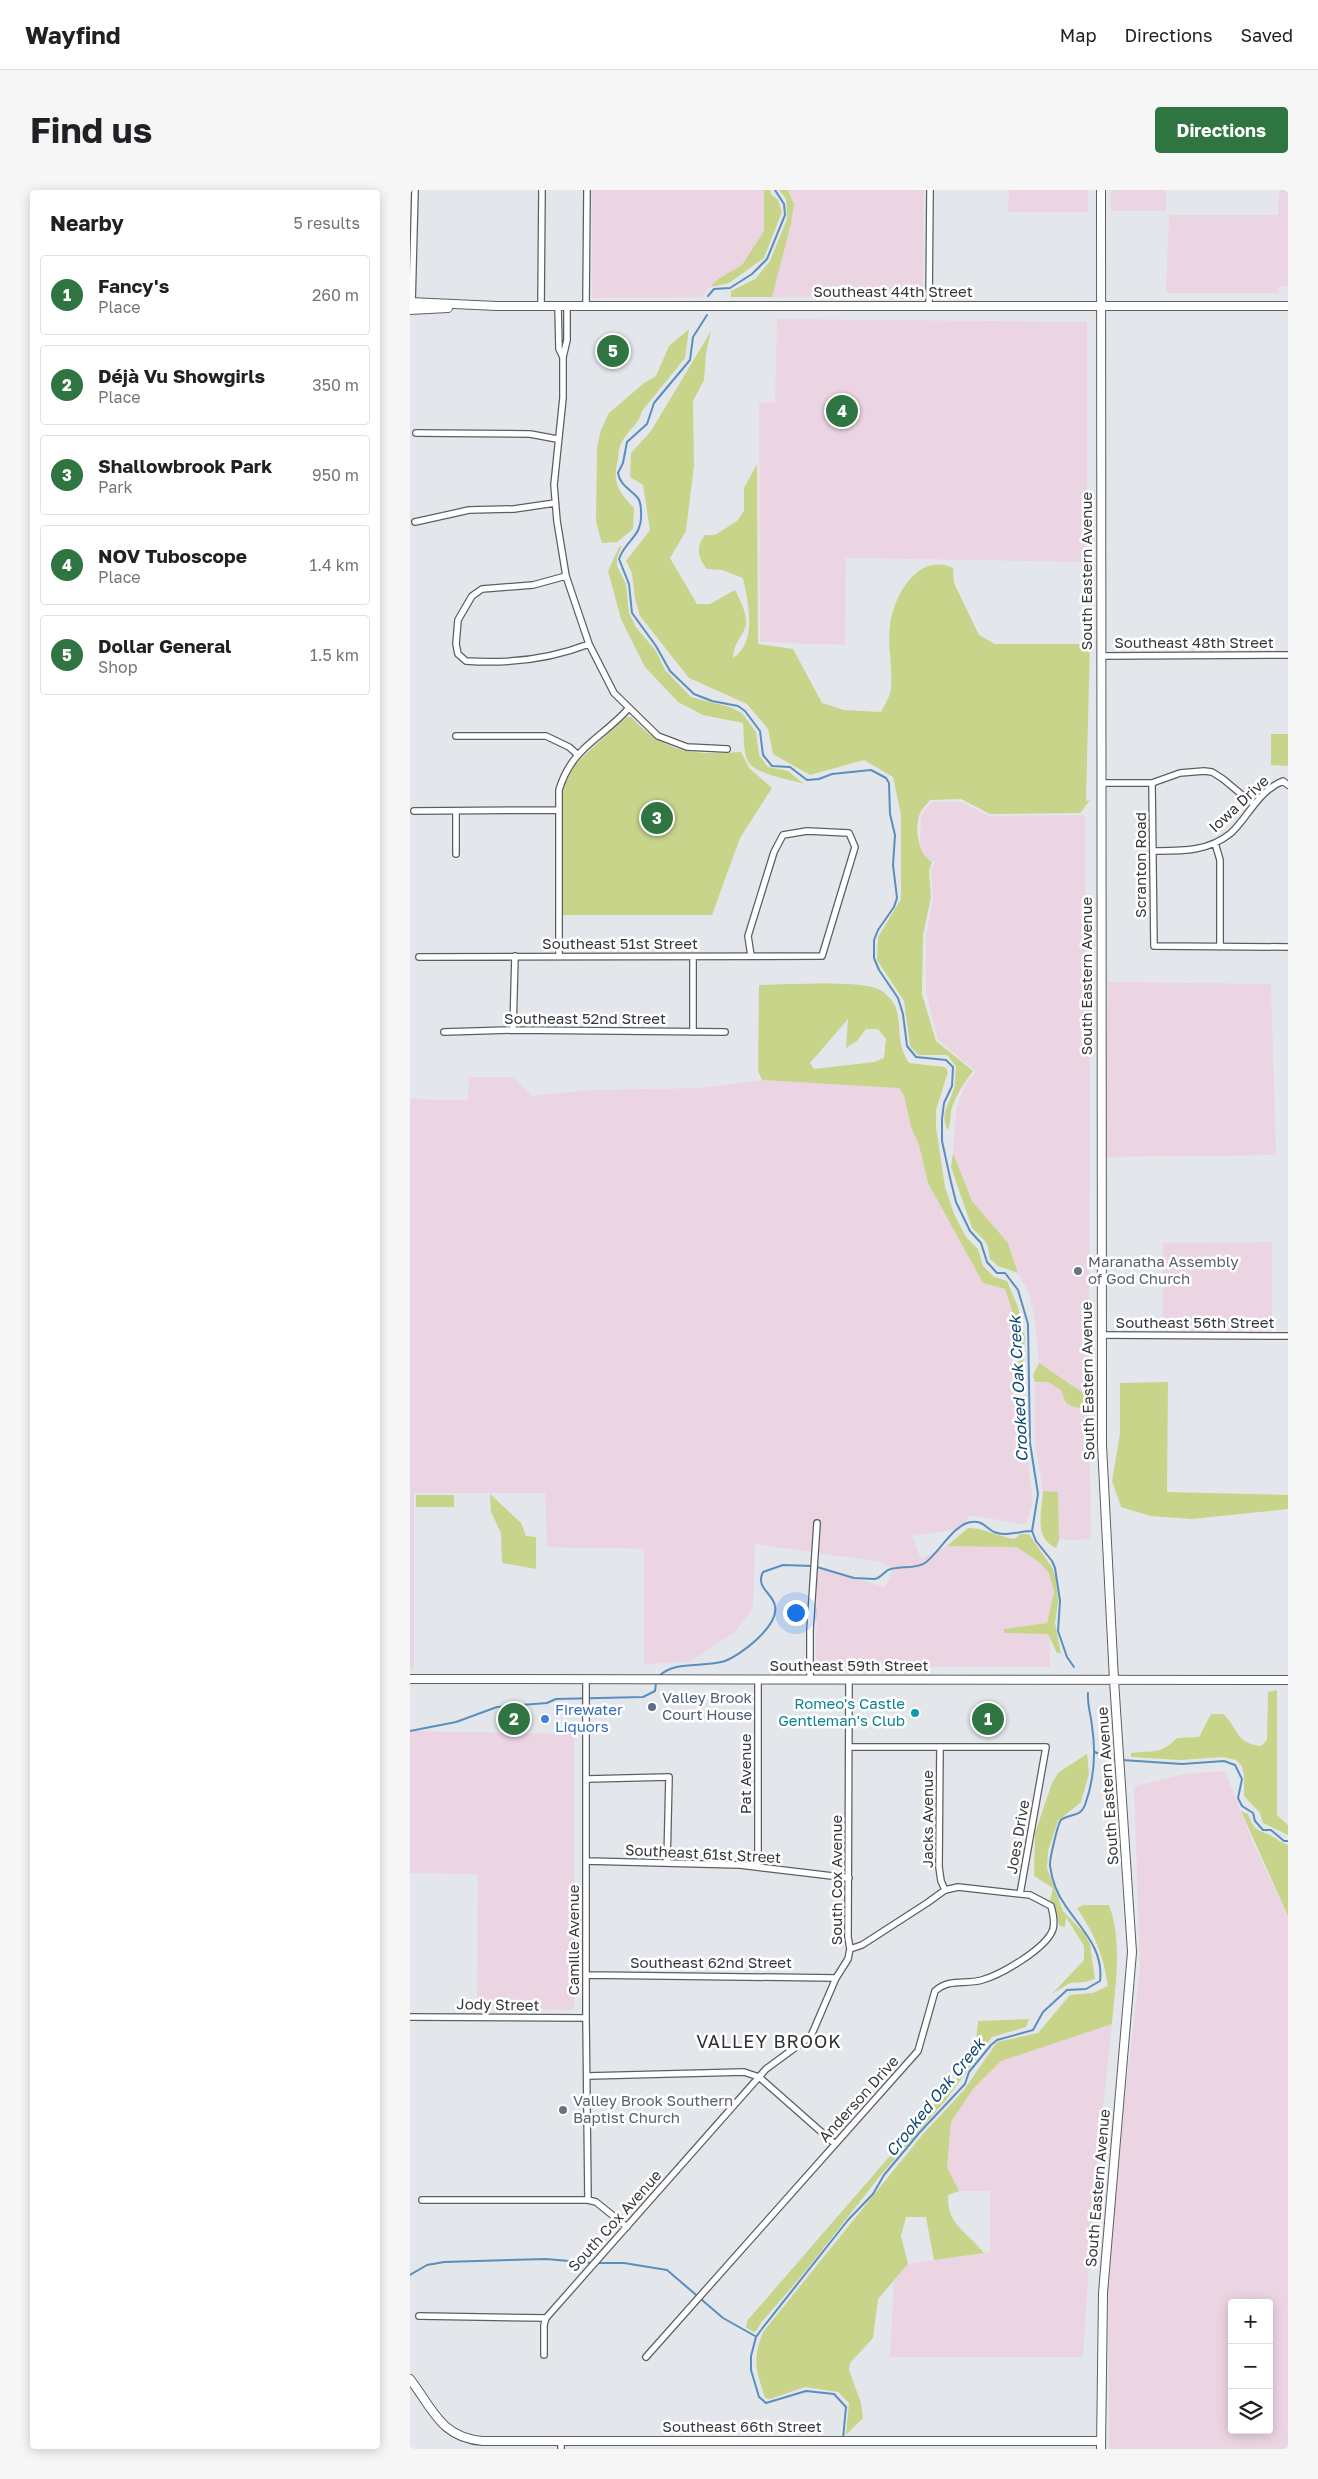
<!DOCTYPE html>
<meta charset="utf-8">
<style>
body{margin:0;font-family:"Golos Text",sans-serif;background:#f6f6f6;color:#202124}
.controls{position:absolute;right:15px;bottom:15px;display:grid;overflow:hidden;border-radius:5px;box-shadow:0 2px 12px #0003}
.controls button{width:45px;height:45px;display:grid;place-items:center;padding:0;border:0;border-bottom:1px solid #e0e0e0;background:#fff;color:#202124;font:25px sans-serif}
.you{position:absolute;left:385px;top:1422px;width:18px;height:18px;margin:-12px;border:4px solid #fff;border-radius:50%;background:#1a73e8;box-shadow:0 0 0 8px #1a73e833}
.badge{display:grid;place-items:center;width:32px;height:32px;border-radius:50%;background:#2e7541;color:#fff;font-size:16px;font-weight:700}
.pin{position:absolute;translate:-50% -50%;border:2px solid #fff;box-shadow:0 1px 5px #0006}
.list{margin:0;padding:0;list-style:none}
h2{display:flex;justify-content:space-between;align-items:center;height:65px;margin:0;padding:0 20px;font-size:21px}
h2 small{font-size:16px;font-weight:400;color:#757577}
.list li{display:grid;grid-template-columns:32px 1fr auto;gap:15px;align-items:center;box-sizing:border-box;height:80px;margin:0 10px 10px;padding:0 10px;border:1px solid #e0e0e0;border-radius:5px}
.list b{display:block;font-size:19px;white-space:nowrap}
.list p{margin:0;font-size:16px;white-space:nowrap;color:#757577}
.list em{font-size:16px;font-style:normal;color:#757577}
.icon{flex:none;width:28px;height:28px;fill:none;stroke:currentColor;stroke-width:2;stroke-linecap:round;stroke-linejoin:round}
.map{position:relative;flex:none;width:878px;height:2259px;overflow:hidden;border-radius:5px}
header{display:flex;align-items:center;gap:30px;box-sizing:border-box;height:70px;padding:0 25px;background:#fff;border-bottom:1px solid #e0e0e0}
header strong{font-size:24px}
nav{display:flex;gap:28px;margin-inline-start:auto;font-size:18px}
.intro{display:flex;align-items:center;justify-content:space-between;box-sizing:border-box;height:120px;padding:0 30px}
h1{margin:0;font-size:35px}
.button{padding:12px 22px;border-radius:5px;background:#2e7541;color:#fff;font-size:18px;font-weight:700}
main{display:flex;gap:30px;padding:0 30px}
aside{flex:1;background:#fff;border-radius:5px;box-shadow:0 2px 12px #0003}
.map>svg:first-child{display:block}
.industrial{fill:#ebd5e3;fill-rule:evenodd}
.green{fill:#c8d48a;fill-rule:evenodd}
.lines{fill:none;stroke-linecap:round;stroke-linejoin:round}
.stream{stroke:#5a8ebd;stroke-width:2}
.street-casing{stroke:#5c5f62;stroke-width:8}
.secondary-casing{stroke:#5c5f62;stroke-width:10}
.street{stroke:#fff;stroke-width:5.5}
.secondary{stroke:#fff;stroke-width:8}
.worship-dot{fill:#6b7280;stroke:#fff;stroke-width:2}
.service-dot{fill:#5c6f8a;stroke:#fff;stroke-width:2}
.culture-dot{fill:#0f9aa8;stroke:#fff;stroke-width:2}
.shop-dot{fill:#3f7fe0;stroke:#fff;stroke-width:2}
.labels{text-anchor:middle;stroke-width:5;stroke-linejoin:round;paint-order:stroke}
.street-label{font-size:15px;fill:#37383a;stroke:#fff}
.worship-label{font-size:15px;fill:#5b616d;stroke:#fff;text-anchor:start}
.service-label{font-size:15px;fill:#4e5e75;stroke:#fff;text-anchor:start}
.culture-label{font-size:15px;fill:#0d838f;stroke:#fff;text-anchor:end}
.shop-label{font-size:15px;fill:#366cbe;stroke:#fff;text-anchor:start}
.water-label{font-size:16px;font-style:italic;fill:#0e4670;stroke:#fff}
.quarter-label{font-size:18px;letter-spacing:1px;fill:#2e3133;stroke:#fff}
</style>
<header>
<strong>Wayfind</strong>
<nav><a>Map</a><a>Directions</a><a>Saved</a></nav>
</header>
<div class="intro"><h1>Find us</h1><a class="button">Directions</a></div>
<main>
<aside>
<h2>Nearby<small>5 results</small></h2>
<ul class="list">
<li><span class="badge">1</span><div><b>Fancy's</b><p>Place</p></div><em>260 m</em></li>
<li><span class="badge">2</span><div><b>Déjà Vu Showgirls</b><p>Place</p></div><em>350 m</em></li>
<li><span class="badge">3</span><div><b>Shallowbrook Park</b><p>Park</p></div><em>950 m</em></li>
<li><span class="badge">4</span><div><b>NOV Tuboscope</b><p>Place</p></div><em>1.4 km</em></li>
<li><span class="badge">5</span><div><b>Dollar General</b><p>Shop</p></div><em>1.5 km</em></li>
</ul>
</aside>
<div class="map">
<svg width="878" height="2259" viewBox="0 0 878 2259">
<rect width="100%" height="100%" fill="#e3e7eb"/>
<path class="industrial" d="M 182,0 L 354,0 L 354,41 L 332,75 L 306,90 L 291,107 L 182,108 Z
M 378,0 L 514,0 L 513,105 L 362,107 L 381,34 L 384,14 Z
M 599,0 L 678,0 L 678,22 L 598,22 Z
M 701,0 L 756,0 L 756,21 L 701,21 Z
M 869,0 L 878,0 L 878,96 L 869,97 L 868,103 L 756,103 L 759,25 L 868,25 Z
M 367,129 L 677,132 L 677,372 L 436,368 L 435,455 L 350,452 L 349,213 L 365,212 Z
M 521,612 L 551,612 L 579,626 L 675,625 L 675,748 L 680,802 L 679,1207 L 629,1173 L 625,1130 L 619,1103 L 608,1083 L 598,1053 L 562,1011 L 543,963 L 546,922 L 553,899 L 566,881 L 528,850 L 516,801 L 516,746 L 523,708 L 521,681 L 525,672 L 517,668 L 510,654 L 511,625 Z
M 698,792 L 861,794 L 866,965 L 695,967 Z
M 59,887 L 102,887 L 122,906 L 181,900 L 290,898 L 352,890 L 489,898 L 494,905 L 501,937 L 509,955 L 518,993 L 573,1093 L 595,1099 L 607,1135 L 610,1211 L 623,1312 L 616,1335 L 560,1325 L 551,1339 L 502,1346 L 511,1369 L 537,1356 L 594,1355 L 607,1357 L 630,1373 L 639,1383 L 644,1402 L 637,1433 L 594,1439 L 594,1442 L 639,1444 L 640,1477 L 406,1477 L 407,1378 L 475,1397 L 483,1380 L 471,1372 L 345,1354 L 343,1419 L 326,1441 L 279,1472 L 234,1474 L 234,1359 L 137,1357 L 135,1303 L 4,1303 L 4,1479 L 0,1479 L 0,909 L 58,910 Z
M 862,1052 L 862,1141 L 753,1140 L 753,1053 Z
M 638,1192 L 651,1200 L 664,1217 L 679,1219 L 681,1349 L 649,1350 L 648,1303 L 633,1301 L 625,1253 L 625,1193 Z
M 3,1541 L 164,1544 L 164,1820 L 67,1818 L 68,1684 L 0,1683 L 0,1542 Z
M 815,1581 L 843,1653 L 878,1726 L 878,2259 L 699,2259 L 698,2053 L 730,1778 L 724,1596 L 775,1584 ZM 822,2113 L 859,2113 L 859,2240 L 822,2240 Z
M 702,1834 L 684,2000 L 673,2167 L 480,2167 L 484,2092 L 498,2074 L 580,2062 L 580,2001 L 549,2001 L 537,1977 L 541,1932 L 563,1899 L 591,1871 Z"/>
<path class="green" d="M 354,0 L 360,0 L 361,4 L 368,10 L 372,22 L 354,68 L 319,93 L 300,97 L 308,89 L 332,75 L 354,41 Z
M 369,0 L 378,0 L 384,14 L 381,34 L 362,107 L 321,107 L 321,101 L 345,89 L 360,71 L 377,29 L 376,9 Z
M 279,139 L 275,168 L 232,221 C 229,234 219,239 213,250 C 209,256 209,262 208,269 C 202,293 208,301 224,318 L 223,339 L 207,352 L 192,353 L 186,332 L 187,257 L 191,240 L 199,223 L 234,193 L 246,186 L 259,156 Z
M 301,141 L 296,164 L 294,190 L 283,211 L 284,275 L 276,341 L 260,368 L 287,414 L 300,414 L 325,400 C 330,410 339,426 335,438 C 330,450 323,455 323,468 C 348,452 338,412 333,388 L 312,380 L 297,379 C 288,368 285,357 295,345 L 305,345 L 327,331 L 334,321 L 334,298 L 347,274 L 348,454 L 383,459 L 412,513 L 434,520 L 471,522 C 475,514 481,505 481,497 C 483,477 477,456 480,435 C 484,405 508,362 543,378 L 544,393 L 569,445 L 585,454 L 680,454 L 676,611 L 680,610 L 670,623 L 580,624 L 551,609 L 520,610 C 517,614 512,619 510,623 C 504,638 508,664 522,672 L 519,681 L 521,707 L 513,745 L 512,804 L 526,851 L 563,881 C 554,893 545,906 541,921 C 540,928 541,933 538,940 C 529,926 539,914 543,901 C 546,894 545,884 546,876 L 537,865 L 508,865 L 500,856 L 494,811 L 467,770 L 468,747 L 491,709 L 491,625 L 483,587 L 454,570 L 400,585 L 363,564 L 358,539 L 337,514 L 279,488 L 230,426 L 225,409 L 222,383 L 216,371 L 240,340 L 233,295 L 220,287 L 221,263 L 241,241 Z
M 212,355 L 207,368 L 207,376 L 216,394 L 219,423 L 226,437 L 246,461 L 255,480 L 281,507 L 320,517 L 332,523 L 346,542 L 349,565 L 358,577 L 378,581 L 394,594 C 380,589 341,584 337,569 C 333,558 334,544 333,533 L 293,525 L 268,512 L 235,477 L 211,429 L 198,381 L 209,357 Z
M 216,527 L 221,527 C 256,564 283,565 331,562 L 340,579 L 362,598 L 330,648 L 302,725 L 153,725 L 152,609 L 155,591 L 164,575 Z
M 861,544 L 878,544 L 878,576 L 861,575 Z
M 349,795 C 375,795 446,790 468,799 C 475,802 483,810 486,818 C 492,838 486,854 499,873 L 535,877 L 538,882 L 526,920 L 526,937 L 535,997 L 544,1024 L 556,1047 L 568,1059 L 573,1076 L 584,1087 L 597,1091 L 608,1117 L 615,1148 L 610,1211 L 607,1135 L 595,1099 L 573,1093 L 518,993 L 509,955 L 501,937 L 494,905 L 489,898 L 352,890 L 348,881 ZM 438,829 L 436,858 L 447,851 L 456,839 L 468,839 L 476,849 L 474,868 L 464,872 L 404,879 L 400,873 Z
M 543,963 L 562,1011 L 598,1053 L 608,1083 L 588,1076 L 580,1069 L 578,1057 L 575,1051 L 562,1038 L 541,977 Z
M 629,1173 L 679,1207 L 679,1219 L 664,1217 L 656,1213 L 651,1200 L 638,1192 L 625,1192 L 623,1185 Z
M 758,1192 L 757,1302 L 878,1305 L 878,1319 L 782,1329 L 740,1326 L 711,1317 L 702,1291 L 710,1244 L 710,1193 Z
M 633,1301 L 648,1302 L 649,1350 L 646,1358 C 623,1348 632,1321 633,1301 Z
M 80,1304 L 111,1333 L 116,1346 L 126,1347 L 126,1379 L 92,1373 L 91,1343 L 81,1322 Z
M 6,1305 L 44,1305 L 44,1317 L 6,1317 Z
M 558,1338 C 573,1338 588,1346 604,1349 L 611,1344 L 619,1344 L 643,1379 L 646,1390 L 648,1412 L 645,1433 L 651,1463 L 647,1463 L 638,1444 L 594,1443 L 594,1439 L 637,1433 L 644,1402 L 639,1383 L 630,1373 L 607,1357 L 537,1356 Z
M 867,1500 L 867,1625 L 878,1635 L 878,1645 L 853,1633 L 850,1623 L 834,1606 L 834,1586 L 832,1576 L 826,1570 L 813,1567 L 770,1570 L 721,1567 L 721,1563 C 743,1560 750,1565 767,1548 L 789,1547 L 801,1524 L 813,1524 C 829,1539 826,1554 851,1556 L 857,1550 L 858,1502 Z
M 677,1564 L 679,1584 L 671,1612 L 648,1631 L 638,1661 L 637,1678 L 653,1721 L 674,1743 L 680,1754 L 685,1789 L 675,1792 L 660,1793 L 642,1804 L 674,1770 L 674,1756 L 656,1727 L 655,1737 L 650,1736 L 640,1711 L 643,1698 L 624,1686 L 625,1643 L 642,1593 L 649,1582 Z
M 831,1621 L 838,1624 C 845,1641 844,1638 860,1645 C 866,1648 871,1653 878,1655 L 878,1726 Z
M 674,1715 L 699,1715 C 713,1752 705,1795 702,1834 L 591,1871 L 563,1899 L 541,1932 L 537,1977 L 549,2001 L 538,2005 C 537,2036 557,2041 574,2063 L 524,2070 L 516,2027 L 496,2027 L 491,2046 L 498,2074 L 468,2109 L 463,2148 L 440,2173 L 439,2180 L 451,2213 L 453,2228 L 436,2245 L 439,2213 L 428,2202 L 395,2197 L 360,2209 L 355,2208 C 346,2180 342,2170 353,2142 L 513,1944 L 554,1900 L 587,1852 L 628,1843 L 660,1805 L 683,1803 L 698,1796 C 693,1764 685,1745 667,1718 Z
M 619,1829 L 616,1837 L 582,1847 L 536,1910 L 470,1986 L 393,2084 L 351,2133 L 346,2141 L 343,2142 L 336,2137 L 337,2131 L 544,1892 L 565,1862 L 568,1831 Z"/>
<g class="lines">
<path class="stream" d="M 298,106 L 304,99 L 320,98 L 342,84 L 357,69 L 375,25 L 374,14 L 365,0
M 297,125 L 283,147 L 280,170 L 244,213 L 237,234 L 217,252 L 213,273 L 208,283 C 210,295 220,299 227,307 C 231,311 231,317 231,322 C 233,347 216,349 209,369 L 219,394 L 222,423 L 246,456 L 260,481 L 284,504 L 302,511 L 328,516 L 335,521 L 350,541 L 353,565 L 362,576 L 380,577 L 397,590 L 409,589 L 422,584 L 461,580 L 476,588 L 479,593 L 480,624 L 485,645 L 483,675 L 487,708 L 484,717 L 468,740 L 464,750 L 464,768 L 469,780 L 488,808 L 493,824 L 497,856 L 506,867 L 536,870 L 543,877 L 542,896 L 534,913 L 532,929 L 532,951 L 541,992 L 546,1012 L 560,1041 L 571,1053 L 577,1072 L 587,1083 L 595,1083 L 608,1100 L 618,1134 L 620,1253 L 628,1304 L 622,1341 L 626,1351 L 642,1371 L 645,1378 L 650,1411 L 648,1441 L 657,1467 L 664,1477
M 407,1377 L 444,1388 L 465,1389 C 472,1387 475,1380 481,1379 C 492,1376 506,1379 515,1373 C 528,1364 544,1334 561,1332 C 572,1330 575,1337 584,1342 C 596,1347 610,1341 622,1341
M 249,1486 C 265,1470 293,1478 315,1471 C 331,1465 369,1436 365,1416 C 363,1403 345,1398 353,1382 L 373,1375 L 402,1376
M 0,1541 L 46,1532 L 87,1517 L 137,1513 L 146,1509 L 233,1507 L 245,1501 L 246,1493
M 685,1562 L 700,1569 L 708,1570
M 712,1570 L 772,1574 L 814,1571 L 825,1575 L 832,1589 L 828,1608 L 832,1616 L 843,1623 L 845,1631 L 853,1640 L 861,1640 L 874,1651 L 878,1651
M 187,2073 L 214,2073 L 257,2080 L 313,2128 L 345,2146
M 0,2085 L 17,2075 L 34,2072 L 136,2069 L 182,2073
M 433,2249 L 436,2217 L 424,2204 L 396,2201 L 356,2213 L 349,2207 L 341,2180 L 341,2166 L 346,2147 L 351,2140 L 438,2030 L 463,2004 L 474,1985 L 510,1942 L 555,1894 L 559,1882 L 581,1855 L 587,1850 L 623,1840 L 633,1822 L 657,1800 L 676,1799 L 690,1791 C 694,1759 671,1739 655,1715 C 647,1704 642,1690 640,1676 C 639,1671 648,1633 651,1630 C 660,1623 670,1628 675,1615 C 684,1590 686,1562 682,1536 C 681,1525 677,1514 678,1503"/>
<g class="street-casing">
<path id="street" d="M 2,115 L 5,0
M 131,116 L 132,0
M 148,116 L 149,159 L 153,167 L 157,150 L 157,116
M 176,116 L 177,0
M 519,116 L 520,0
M 153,167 L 153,208 L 144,295 L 147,331 L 156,386 L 179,454 L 204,503 L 248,546 L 277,557 L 317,559
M 6,243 L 120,244 L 147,249
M 5,332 L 59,320 L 104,319 L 145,313
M 156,386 L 123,395 L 72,399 L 62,406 L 48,430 L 46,454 L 48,464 L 56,471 C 99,474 138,470 179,454
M 691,466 L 878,465
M 46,546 L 136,546 L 159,557 L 167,564
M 691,593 L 742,593 L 770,583 L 794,581 L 802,582 L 813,589 L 843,614
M 742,593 L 744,756 L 878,757
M 4,621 L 148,620
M 46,621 L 46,664
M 805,653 L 810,670 L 810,757
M 743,661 C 771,661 798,662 821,643 C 839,626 848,601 873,591 L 878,595
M 149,766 L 149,600 C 162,557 190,550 218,519
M 9,767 L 412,766 L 445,657 L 439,643 L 397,641 L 373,645 L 364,662 L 338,746 L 341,766
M 103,840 L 105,766
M 34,842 L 103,840 L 315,842
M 283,842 L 283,767
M 691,1145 L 878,1146
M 176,1489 L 176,1828 L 178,2010
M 348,1490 L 348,1677
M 400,1490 L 400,1440 L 407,1333
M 440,1557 L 636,1557 L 610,1704
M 530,1557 L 529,1677 L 531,1691 L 535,1700
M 177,1589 L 259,1587 L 257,1673
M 176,1671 L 330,1675 L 439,1688
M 177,1785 L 426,1788
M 0,1827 L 176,1828
M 178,1886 L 334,1882 L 349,1887 L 425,1954
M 12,2010 L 178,2010 L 186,2012 L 217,2037
M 9,2126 L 136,2128
M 134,2165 L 134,2135 L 136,2128 L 356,1879 L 401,1846 L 426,1788 L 438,1769 L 440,1759 L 438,1747 L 439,1490
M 236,2167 L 508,1861 L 525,1801 C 540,1788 554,1795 572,1790 C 591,1785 637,1758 643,1739 C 645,1731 643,1723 641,1716 L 620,1705 L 548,1697 L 535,1700 L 517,1713 L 452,1755 L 440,1759
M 151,2259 L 151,2251"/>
</g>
<g class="secondary-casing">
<path id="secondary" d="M 691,0 L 692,1255 L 704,1490 L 722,1762 L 693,2103 L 691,2259
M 0,112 L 87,116 L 878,116
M 0,120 L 38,118
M 0,1489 L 878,1490
M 0,2189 C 23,2219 31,2248 73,2251 L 691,2251"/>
</g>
<use href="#street" class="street"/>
<use href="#secondary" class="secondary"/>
</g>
<g class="worship-dot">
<circle cx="668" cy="1081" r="5"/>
<circle cx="153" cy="1920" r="5"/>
</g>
<circle class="service-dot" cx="242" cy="1517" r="5"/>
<circle class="culture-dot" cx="505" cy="1523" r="5"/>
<circle class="shop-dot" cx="135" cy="1529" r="5"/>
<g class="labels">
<g class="street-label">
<text x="483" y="107">Southeast 44th Street</text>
<text transform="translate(677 381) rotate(-90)" y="5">South Eastern Avenue</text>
<text x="784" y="458">Southeast 48th Street</text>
<text transform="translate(829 614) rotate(-43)" y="5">Iowa Drive</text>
<text transform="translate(731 675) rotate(-90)" y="5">Scranton Road</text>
<text x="210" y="759">Southeast 51st Street</text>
<text transform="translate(677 786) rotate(-90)" y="5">South Eastern Avenue</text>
<text x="175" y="834">Southeast 52nd Street</text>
<text x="785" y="1138">Southeast 56th Street</text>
<text transform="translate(678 1191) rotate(-91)" y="5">South Eastern Avenue</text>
<text x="439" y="1481">Southeast 59th Street</text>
<text transform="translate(336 1584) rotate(-90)" y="5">Pat Avenue</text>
<text transform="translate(698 1596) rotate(-94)" y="5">South Eastern Avenue</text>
<text transform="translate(518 1629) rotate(-90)" y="5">Jacks Avenue</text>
<text transform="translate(608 1647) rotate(-80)" y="5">Joes Drive</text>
<text transform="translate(293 1664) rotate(3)" y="5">Southeast 61st Street</text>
<text transform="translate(427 1690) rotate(-90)" y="5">South Cox Avenue</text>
<text transform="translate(164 1750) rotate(-90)" y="5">Camille Avenue</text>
<text x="301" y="1778">Southeast 62nd Street</text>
<text transform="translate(88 1815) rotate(1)" y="5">Jody Street</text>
<text transform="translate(449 1909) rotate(-48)" y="5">Anderson Drive</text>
<text transform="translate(688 1998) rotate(-85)" y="5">South Eastern Avenue</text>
<text transform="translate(205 2031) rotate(-48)" y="5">South Cox Avenue</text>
<text x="332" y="2242">Southeast 66th Street</text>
</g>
<g class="worship-label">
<text x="678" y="1077">Maranatha Assembly<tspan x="678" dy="17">of God Church</tspan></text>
<text x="163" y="1916">Valley Brook Southern<tspan x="163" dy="17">Baptist Church</tspan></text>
</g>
<g class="service-label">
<text x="252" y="1513">Valley Brook<tspan x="252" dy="17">Court House</tspan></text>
</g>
<g class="culture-label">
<text x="495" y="1519">Romeo's Castle<tspan x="495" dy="17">Gentleman's Club</tspan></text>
</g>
<g class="shop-label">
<text x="145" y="1525">Firewater<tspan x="145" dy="17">Liquors</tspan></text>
</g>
<g class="water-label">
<text transform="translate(608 1199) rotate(-93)" y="6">Crooked Oak Creek</text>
<text transform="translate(525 1907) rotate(-51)" y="6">Crooked Oak Creek</text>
</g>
<g class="quarter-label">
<text x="359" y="1858">VALLEY BROOK</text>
</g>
</g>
</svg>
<div class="controls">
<button>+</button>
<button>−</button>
<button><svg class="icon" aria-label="layers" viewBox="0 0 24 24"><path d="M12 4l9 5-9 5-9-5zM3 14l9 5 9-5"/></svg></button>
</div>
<div class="you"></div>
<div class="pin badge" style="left:578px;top:1529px">1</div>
<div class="pin badge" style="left:104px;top:1529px">2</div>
<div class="pin badge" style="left:247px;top:628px">3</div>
<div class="pin badge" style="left:432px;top:221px">4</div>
<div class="pin badge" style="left:203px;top:161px">5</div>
</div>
</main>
